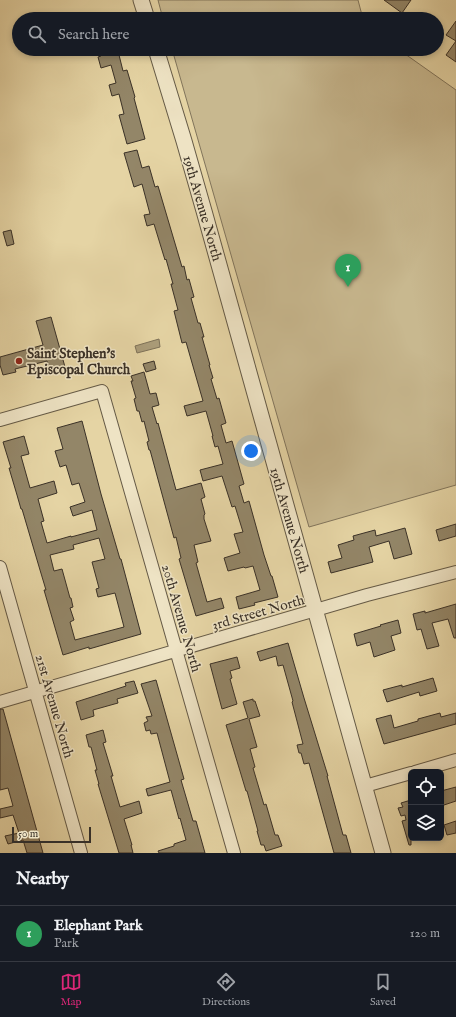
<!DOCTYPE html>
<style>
body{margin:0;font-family:"IM FELL English",serif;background:#20242c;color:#f1f3f6}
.controls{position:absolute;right:12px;bottom:12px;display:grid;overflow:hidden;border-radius:6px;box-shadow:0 2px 6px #0003}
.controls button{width:36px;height:36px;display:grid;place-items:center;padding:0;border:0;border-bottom:1px solid #363941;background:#171b24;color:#f1f3f6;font:20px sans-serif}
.scale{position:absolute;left:12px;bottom:10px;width:79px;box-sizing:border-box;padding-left:4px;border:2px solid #3a3127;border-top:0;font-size:11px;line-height:14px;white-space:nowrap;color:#3a3127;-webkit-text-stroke:3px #eee3c4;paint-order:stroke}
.you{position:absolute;left:251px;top:451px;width:14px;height:14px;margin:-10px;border:3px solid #fff;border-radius:50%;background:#1a73e8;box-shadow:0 0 0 6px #1a73e833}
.badge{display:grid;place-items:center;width:26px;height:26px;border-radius:50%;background:#db2777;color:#fff;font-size:13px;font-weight:700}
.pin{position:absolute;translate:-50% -33px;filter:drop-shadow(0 1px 2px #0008)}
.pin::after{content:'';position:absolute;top:21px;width:14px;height:12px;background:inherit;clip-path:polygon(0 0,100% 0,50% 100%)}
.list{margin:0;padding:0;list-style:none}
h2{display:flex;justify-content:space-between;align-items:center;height:52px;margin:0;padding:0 16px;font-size:17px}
h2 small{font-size:13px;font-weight:400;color:#9ea1a6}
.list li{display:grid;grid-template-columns:26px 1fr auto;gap:12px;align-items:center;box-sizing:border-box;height:56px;padding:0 16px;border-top:1px solid #363941}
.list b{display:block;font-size:15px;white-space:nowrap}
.list p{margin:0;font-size:13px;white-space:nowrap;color:#9ea1a6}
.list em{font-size:13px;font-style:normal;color:#9ea1a6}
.icon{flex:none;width:22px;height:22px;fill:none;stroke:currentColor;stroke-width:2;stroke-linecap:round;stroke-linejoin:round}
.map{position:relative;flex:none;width:456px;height:853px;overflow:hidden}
.search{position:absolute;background:#171b24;box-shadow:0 2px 6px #0003;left:12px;right:12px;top:12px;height:44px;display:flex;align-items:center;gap:10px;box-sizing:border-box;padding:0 14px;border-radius:22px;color:#9ea1a6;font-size:15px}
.sheet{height:108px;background:#171b24}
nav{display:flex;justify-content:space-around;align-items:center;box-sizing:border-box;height:56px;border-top:1px solid #363941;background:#171b24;font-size:11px;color:#9ea1a6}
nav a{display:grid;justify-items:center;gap:2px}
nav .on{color:#db2777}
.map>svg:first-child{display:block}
.green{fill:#c8b88f;stroke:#81745b}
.water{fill:#ab9d7a;stroke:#7e7259}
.building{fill:#938668;stroke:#3a3127;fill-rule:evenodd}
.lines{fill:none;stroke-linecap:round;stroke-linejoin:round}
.minor-casing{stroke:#655a46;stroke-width:14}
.tertiary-casing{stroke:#655a46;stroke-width:17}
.minor{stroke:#eee3c4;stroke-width:12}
.tertiary{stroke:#eee3c4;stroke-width:15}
.poi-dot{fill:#8f2418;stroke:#eee3c4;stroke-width:1.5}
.labels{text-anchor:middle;stroke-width:3;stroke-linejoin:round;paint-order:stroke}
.street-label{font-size:14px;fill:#3a3127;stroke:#eee3c4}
.poi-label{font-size:14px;font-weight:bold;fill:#3a3127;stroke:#eee3c4;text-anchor:start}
</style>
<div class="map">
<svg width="456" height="853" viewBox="0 0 456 853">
<rect width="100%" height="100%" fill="#e5d4a4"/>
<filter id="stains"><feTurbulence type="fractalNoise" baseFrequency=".005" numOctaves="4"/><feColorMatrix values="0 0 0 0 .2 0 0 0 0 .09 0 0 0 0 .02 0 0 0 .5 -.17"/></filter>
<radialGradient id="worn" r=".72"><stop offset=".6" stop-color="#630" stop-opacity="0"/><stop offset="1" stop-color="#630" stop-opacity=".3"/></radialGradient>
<path class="green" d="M 158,0 L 358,0 L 363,19 L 163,19 Z
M 172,49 L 398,49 L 456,90 L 456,485 L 309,527 Z"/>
<path class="water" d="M 159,339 L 160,347 L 137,353 L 135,346 Z"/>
<path class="building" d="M 384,0 L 411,0 L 402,13 Z
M 456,21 L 456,62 L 446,55 L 456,41 L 446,35 Z
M 99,49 L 115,49 L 115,52 L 118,51 L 123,71 L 127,70 L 135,97 L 134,98 L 145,139 L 127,144 L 119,115 L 124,114 L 119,94 L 112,96 L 109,85 L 116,83 L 111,65 L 101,68 L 98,57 L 101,56 Z
M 137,150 L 142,168 L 149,166 L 155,187 L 158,186 L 182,267 L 184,266 L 187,280 L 189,279 L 194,297 L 191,298 L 198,323 L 200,323 L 204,337 L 202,337 L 210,365 L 209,365 L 213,378 L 211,379 L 217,399 L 219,398 L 226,423 L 221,425 L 226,443 L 232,441 L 244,484 L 239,486 L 244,503 L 249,501 L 264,555 L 271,576 L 272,576 L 278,597 L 254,603 L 255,605 L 239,609 L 236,597 L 260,590 L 253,566 L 245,568 L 244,567 L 228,571 L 224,558 L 240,553 L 234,534 L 243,532 L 235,506 L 232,507 L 222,476 L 203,481 L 200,470 L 223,464 L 218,446 L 215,447 L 212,436 L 213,436 L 206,411 L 187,416 L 184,406 L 203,401 L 186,342 L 182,343 L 174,311 L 178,310 L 171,284 L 173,284 L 166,259 L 165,260 L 154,224 L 147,226 L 144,215 L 150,214 L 142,184 L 134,187 L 124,153 Z
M 11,230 L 14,244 L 7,246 L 3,232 Z
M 51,317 L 65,367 L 50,372 L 47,361 L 15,369 L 16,372 L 3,375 L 0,365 L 0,357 L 43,345 L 36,321 Z
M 154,361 L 156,369 L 146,372 L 143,364 Z
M 144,372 L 150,394 L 156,393 L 159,405 L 152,407 L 157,424 L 158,423 L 176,490 L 201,483 L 205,497 L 201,499 L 205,514 L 204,515 L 204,519 L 211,541 L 194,545 L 198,562 L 196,563 L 207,602 L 221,598 L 224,608 L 196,616 L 179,559 L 181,558 L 176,537 L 174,538 L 150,450 L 149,450 L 147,442 L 149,441 L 144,421 L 142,422 L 139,411 L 137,411 L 134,399 L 136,398 L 131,381 L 133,381 L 131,376 Z
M 82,421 L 101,494 L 120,559 L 121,559 L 141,634 L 89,649 L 89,647 L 63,655 L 44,590 L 46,590 L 40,570 L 22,509 L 21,509 L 17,495 L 9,468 L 11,468 L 3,442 L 24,436 L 29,454 L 21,456 L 30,488 L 54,481 L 57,493 L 38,499 L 44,521 L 41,522 L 47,543 L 71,536 L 71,537 L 97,530 L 92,510 L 73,516 L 70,507 L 85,502 L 79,483 L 72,485 L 66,465 L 60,467 L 55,451 L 63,449 L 57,428 ZM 99,538 L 105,559 L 92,562 L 99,588 L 96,589 L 98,597 L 115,593 L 124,627 L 75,640 L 70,622 L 74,620 L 70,608 L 73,607 L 71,598 L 70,598 L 62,569 L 54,571 L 50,555 L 74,549 L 73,545 Z
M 456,524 L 456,536 L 439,541 L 436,530 Z
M 405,528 L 412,554 L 394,559 L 389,541 L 369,547 L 373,562 L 331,573 L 328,562 L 342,558 L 338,545 L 354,540 L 353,536 L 375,530 L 376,536 Z
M 456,604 L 456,638 L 454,638 L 448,619 L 432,623 L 439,646 L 427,649 L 421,629 L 417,630 L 413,614 L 425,611 L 425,613 Z
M 398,620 L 401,633 L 391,636 L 395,650 L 374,657 L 370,642 L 357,646 L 354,634 L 381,626 L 380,625 Z
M 288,643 L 304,698 L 328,776 L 327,776 L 343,835 L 346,835 L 351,853 L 334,853 L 309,763 L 304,764 L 301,753 L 299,753 L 297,745 L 303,744 L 292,702 L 293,701 L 283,665 L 278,666 L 276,656 L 260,661 L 257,652 Z
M 237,657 L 240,668 L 230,671 L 232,678 L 230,679 L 237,704 L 222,709 L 210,664 Z
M 433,678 L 437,691 L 420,696 L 419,692 L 387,702 L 383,690 L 402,685 L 402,687 Z
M 156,680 L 184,779 L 181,780 L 193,821 L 196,821 L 205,853 L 159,853 L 158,851 L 174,846 L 174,844 L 186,840 L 180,818 L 179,819 L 171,790 L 148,796 L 146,789 L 170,782 L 157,733 L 151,734 L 150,730 L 146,731 L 144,723 L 148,721 L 146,717 L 152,716 L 141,684 Z
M 134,681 L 138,693 L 117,699 L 118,703 L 93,710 L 94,716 L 81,720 L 76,702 L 126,686 L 125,683 Z
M 253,699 L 253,701 L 255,701 L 260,716 L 249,719 L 257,747 L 250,749 L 255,767 L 253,768 L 264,805 L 266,804 L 275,835 L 278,835 L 282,846 L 266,851 L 264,845 L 261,845 L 257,831 L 258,831 L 247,791 L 246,791 L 240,771 L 226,725 L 248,718 L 243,702 Z
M 0,709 L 3,709 L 43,853 L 27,853 L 23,840 L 8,844 L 5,836 L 19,833 L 13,815 L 0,818 L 0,809 L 13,806 L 8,788 L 0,790 Z
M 440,713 L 441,717 L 456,713 L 456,724 L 384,744 L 376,719 L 391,715 L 394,728 L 418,721 L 418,719 Z
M 103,730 L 106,742 L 103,743 L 113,776 L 111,776 L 120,807 L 139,801 L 142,813 L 124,819 L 132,845 L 131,845 L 133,853 L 119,853 L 98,784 L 99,784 L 95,770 L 97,770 L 91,747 L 89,747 L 86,735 Z
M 456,787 L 456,801 L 441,806 L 441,791 Z
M 411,800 L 411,845 L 409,845 L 402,821 L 406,820 L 405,815 L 401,816 L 398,808 L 403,807 L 401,803 Z
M 456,821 L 456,833 L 447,835 L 444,825 Z"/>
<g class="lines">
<g class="minor-casing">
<path id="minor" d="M 0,420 L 102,391 L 234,853
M 0,567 L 81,853
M 0,702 L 367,595 L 456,572
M 415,772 L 456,760
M 365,786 L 411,773"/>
</g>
<g class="tertiary-casing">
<path id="tertiary" d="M 141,0 L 147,19
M 156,49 L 184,141 L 204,211 L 383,853"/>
</g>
<use href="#minor" class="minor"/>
<use href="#tertiary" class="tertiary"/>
</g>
<circle class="poi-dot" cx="19" cy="361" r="4"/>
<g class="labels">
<g class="street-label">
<text transform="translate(203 208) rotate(74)" y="5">19th Avenue North</text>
<text transform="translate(290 520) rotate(74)" y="5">19th Avenue North</text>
<text transform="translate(258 612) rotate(-16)" y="5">3rd Street North</text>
<text transform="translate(182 618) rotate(74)" y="5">20th Avenue North</text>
<text transform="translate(55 706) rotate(74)" y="5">21st Avenue North</text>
</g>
<g class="poi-label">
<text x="27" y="358">Saint Stephen's<tspan x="27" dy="16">Episcopal Church</tspan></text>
</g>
</g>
<rect width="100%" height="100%" filter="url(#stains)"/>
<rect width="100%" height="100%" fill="url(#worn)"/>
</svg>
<div class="controls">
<button><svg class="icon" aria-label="locate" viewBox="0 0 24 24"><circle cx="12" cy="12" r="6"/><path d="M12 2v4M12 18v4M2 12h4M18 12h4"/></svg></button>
<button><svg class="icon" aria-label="layers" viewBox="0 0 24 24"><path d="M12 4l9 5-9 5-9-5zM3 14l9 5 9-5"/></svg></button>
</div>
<div class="scale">50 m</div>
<div class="you"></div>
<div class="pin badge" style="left:348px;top:287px;background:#2e9e5b">1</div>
<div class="search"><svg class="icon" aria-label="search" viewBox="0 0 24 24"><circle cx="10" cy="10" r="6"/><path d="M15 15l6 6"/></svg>Search here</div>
</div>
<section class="sheet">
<h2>Nearby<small></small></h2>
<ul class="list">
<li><span class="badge" style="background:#2e9e5b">1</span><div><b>Elephant Park</b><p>Park</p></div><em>120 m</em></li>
</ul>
</section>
<nav>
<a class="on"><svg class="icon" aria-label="map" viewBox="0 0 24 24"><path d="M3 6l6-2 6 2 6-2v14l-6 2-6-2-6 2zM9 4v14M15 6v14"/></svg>Map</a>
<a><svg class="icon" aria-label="directions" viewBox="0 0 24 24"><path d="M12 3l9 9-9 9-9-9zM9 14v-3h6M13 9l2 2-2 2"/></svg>Directions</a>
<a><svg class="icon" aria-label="saved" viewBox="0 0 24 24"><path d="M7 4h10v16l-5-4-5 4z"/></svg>Saved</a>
</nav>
